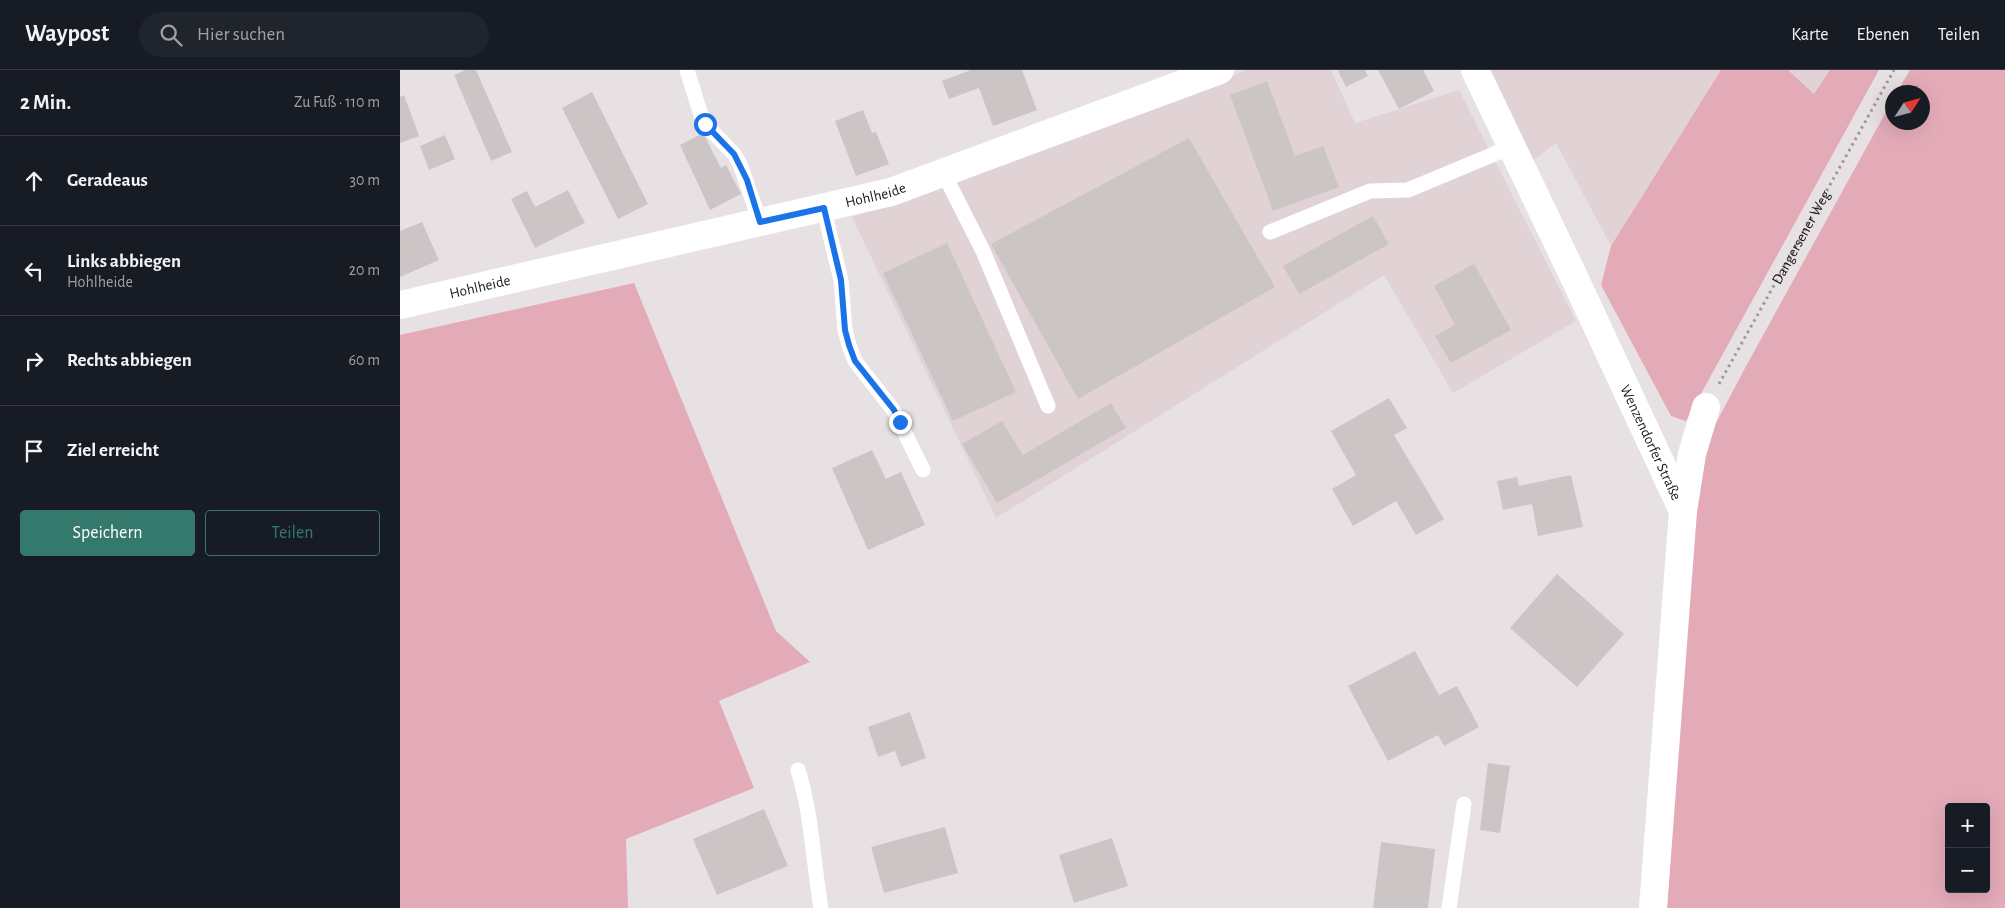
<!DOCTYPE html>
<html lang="de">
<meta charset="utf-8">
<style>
body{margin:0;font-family:"Alegreya Sans",sans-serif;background:#20242c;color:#f1f3f6}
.controls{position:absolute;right:15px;bottom:15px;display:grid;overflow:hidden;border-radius:5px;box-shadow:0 5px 20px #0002}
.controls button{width:45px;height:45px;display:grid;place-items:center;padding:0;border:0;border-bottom:1px solid #363941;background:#171b24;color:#f1f3f6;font:25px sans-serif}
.compass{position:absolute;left:1485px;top:15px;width:45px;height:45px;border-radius:50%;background:#171b24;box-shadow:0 5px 20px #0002;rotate:54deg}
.stop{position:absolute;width:15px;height:15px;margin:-11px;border:4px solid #1a73e8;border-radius:50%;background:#fff}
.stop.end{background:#1a73e8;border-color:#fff;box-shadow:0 1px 5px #0008}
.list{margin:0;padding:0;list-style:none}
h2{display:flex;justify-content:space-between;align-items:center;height:65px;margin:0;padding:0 20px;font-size:21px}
h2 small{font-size:16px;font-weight:400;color:#9ea1a6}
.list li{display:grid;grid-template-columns:32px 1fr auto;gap:15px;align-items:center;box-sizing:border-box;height:90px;padding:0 20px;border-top:1px solid #363941}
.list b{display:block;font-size:19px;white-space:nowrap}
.list p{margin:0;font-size:16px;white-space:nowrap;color:#9ea1a6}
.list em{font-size:16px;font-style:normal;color:#9ea1a6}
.actions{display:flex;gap:10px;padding:15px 20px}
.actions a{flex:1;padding:11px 0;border:1px solid #35796d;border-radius:5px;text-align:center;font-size:18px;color:#35796d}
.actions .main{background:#35796d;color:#fff}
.icon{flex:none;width:28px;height:28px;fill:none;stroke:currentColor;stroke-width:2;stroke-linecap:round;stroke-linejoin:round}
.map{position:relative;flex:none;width:1605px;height:838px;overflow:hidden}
header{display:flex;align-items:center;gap:30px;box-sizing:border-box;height:70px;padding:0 25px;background:#171b24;border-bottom:1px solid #363941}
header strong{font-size:24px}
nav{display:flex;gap:28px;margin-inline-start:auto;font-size:18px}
.search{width:350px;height:45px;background:#20242c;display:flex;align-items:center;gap:12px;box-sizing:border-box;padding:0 18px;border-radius:28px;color:#9ea1a6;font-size:19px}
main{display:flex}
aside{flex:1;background:#171b24}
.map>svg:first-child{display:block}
.built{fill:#e1d2d5}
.green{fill:#e3abb7;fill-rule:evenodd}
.building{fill:#ccc5c6}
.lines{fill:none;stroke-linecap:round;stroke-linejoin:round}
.path{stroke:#9c9798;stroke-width:3;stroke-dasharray:2.5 4;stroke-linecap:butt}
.lane{stroke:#fff;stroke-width:15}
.street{stroke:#fff;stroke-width:28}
.route{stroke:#1a73e8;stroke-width:6}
.labels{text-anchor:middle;stroke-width:4;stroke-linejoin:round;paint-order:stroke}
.street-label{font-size:15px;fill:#191717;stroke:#e8e1e3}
</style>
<header>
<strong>Waypost</strong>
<div class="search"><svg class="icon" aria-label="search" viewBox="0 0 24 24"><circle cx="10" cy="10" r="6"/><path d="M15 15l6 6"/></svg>Hier suchen</div>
<nav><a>Karte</a><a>Ebenen</a><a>Teilen</a></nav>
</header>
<main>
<aside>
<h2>2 Min.<small>Zu Fuß · 110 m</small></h2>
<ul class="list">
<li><svg class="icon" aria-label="ahead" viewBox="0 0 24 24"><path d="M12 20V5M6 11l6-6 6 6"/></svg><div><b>Geradeaus</b></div><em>30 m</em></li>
<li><svg class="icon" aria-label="left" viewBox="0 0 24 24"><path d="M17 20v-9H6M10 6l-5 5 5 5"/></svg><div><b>Links abbiegen</b><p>Hohlheide</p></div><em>20 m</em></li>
<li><svg class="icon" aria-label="right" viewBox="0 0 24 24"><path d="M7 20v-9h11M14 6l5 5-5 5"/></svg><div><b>Rechts abbiegen</b></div><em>60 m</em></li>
<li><svg class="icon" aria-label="arrive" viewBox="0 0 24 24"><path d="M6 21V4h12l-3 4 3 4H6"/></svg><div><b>Ziel erreicht</b></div></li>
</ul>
<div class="actions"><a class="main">Speichern</a><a>Teilen</a></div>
</aside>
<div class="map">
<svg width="1605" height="838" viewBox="0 0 1605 838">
<rect width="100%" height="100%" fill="#e8e1e3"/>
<path class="built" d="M 847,0 L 931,0 L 955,53 L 1059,20 L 1176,251 L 1053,323 L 984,205 L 596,448 L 452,147 Z
M 1075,0 L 1321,0 L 1211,176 L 1156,73 L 1122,99 Z
M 1388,0 L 1430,0 L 1414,24 Z"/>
<path class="green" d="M 1321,0 L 1388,0 L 1414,24 L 1430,0 L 1479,0 L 1286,351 L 1271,346 L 1201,215 L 1211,176 Z
M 1510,0 L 1605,0 L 1605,838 L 1267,838 L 1292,479 L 1305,374 L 1345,298 L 1492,31 L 1492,52 L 1522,52 L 1522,22 L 1497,22 ZM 1549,737 L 1586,737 L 1586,819 L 1549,819 Z
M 234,213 L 376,561 L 410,592 L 319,631 L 354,718 L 226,769 L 228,838 L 0,838 L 0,265 Z"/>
<path class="building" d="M 66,0 L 76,0 L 112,82 L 91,91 L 54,5 Z
M 571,0 L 622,0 L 637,40 L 593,56 L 579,18 L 549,29 L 542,11 Z
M 940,0 L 965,0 L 968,6 L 946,17 L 938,1 Z
M 978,0 L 1023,0 L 1034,21 L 999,39 Z
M 867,11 L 895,86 L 923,76 L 939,117 L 873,141 L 830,25 Z
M 192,22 L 248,134 L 218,149 L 162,38 Z
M 4,25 L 19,66 L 0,73 L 0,27 Z
M 463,40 L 472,63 L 476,62 L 489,94 L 456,106 L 435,51 Z
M 303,63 L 321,98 L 326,95 L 341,124 L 310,140 L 280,75 Z
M 45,65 L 55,89 L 29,100 L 20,76 Z
M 789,68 L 875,217 L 678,329 L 591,174 Z
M 168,120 L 185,153 L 135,178 L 111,129 L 127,121 L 135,137 Z
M 973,146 L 989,174 L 899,224 L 883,196 Z
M 22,152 L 39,190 L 0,207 L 0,161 Z
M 547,173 L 616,322 L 553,351 L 483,203 Z
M 1074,194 L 1111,260 L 1051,293 L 1035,266 L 1055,255 L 1034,216 Z
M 989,328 L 1007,358 L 994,365 L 1044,449 L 1016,465 L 996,431 L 953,456 L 932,419 L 956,405 L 931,361 Z
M 711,333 L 726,358 L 597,433 L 562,374 L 602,351 L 623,385 Z
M 472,380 L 486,409 L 501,402 L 525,455 L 468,480 L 432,398 Z
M 1171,405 L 1183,457 L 1138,466 L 1132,434 L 1103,440 L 1097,411 L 1117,407 L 1119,416 Z
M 1157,504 L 1224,564 L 1177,617 L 1110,558 Z
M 1015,581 L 1039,625 L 1057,616 L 1079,657 L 1044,676 L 1038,665 L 988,691 L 948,616 Z
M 510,642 L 526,688 L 501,697 L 495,681 L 478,687 L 468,657 Z
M 1088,693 L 1110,696 L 1100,763 L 1080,760 Z
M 364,739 L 388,796 L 317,825 L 293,769 Z
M 545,757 L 558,803 L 484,823 L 471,777 Z
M 712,768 L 728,816 L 674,833 L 659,785 Z
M 981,772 L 1035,779 L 1028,838 L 973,838 Z"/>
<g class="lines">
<path class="path" id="s1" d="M 1319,314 L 1494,0"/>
<path class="lane" d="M 287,0 L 301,45 L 311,60 L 334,84 L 340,94 L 360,152
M 543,102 L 583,181 L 648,336
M 423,137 L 441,210 L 445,260 L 449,275 L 455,291 L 494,341 L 523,400
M 870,162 L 970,121 L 1008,120 L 1111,77
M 398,700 C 412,745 413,791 421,838
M 1049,838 L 1064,734"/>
<g class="street">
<path id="s2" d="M 1075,0 L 1174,207 L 1283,441"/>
<path id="s3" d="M 0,235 L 491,122 L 820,0"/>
<path d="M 1253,838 L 1283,441 L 1292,384 L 1306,337"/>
</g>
</g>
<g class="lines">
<path class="route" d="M 305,54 L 334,84 L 347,110 L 360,152 L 424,138 L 441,210 L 445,260 L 449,275 L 455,291 L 494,340 L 500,352"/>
</g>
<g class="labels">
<g class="street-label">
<text dy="5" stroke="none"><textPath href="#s3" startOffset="488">Hohlheide</textPath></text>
<text dy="5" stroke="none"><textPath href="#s1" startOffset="168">Dangersener Weg</textPath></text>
<text dy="5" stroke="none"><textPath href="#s3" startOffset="82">Hohlheide</textPath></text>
<text dy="5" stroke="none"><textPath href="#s2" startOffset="412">Wenzendorfer Straße</textPath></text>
</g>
</g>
</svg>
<div class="controls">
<button>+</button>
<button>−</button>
</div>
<svg class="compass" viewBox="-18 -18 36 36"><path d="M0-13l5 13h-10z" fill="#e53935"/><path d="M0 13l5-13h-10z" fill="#9ea1a6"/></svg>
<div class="stop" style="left:305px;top:54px"></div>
<div class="stop end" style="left:500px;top:352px"></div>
</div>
</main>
